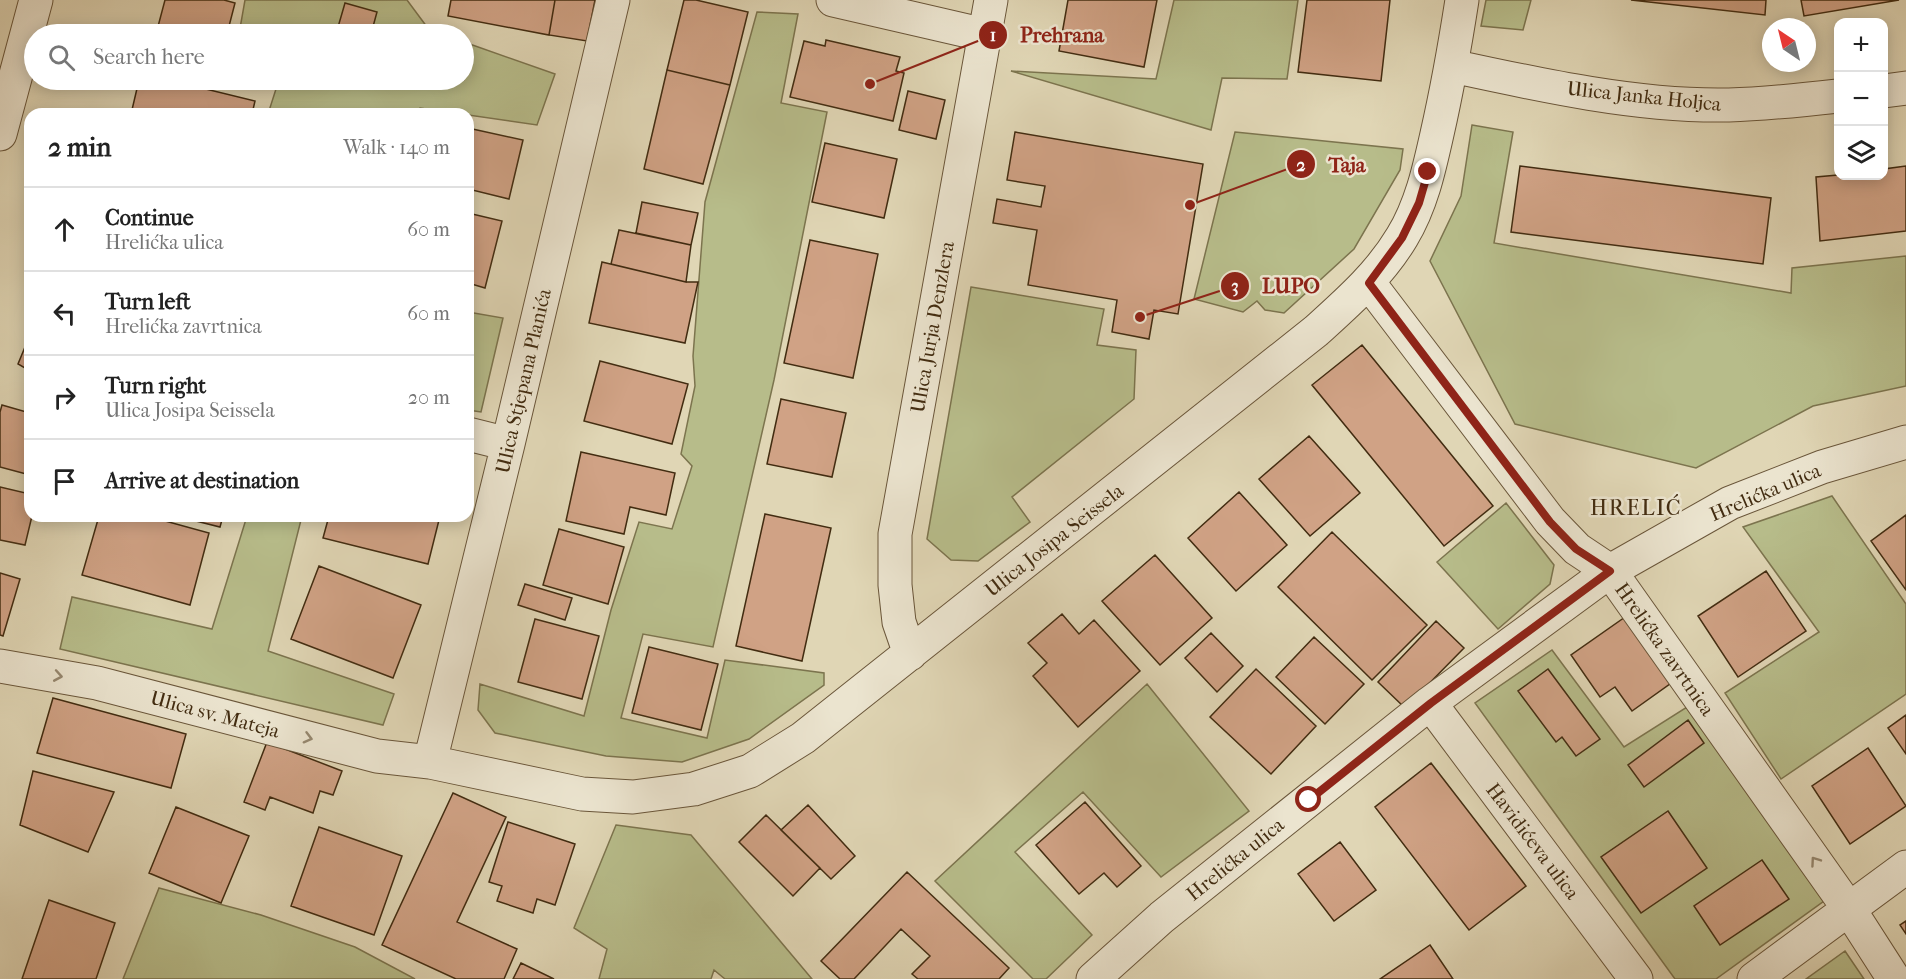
<!DOCTYPE html>
<meta charset="utf-8">
<style>
body{margin:0;font-family:"IM FELL French Canon",serif;background:#f2f2f2;color:#222}
.controls{position:absolute;right:18px;top:18px;display:grid;overflow:hidden;border-radius:12px;box-shadow:0 3px 15px #0003}
.controls button{width:54px;height:54px;display:grid;place-items:center;padding:0;border:0;border-bottom:2px solid #e0e0e0;background:#fff;color:#222;font:30px sans-serif}
.compass{position:absolute;left:1762px;top:18px;width:54px;height:54px;border-radius:50%;background:#fff;box-shadow:0 3px 15px #0003;rotate:325deg}
.stop{position:absolute;width:18px;height:18px;margin:-14px;border:4px solid #8f2418;border-radius:50%;background:#fff}
.stop.end{background:#8f2418;border-color:#fff;box-shadow:0 2px 6px #0008}
.list{margin:0;padding:0;list-style:none}
h2{display:flex;justify-content:space-between;align-items:center;height:78px;margin:0;padding:0 24px;font-size:26px}
h2 small{font-size:20px;font-weight:400;color:#767676}
.list li{display:grid;grid-template-columns:39px 1fr auto;gap:18px;align-items:center;box-sizing:border-box;height:84px;padding:0 24px;border-top:2px solid #e0e0e0}
.list b{display:block;font-size:22px;white-space:nowrap}
.list p{margin:0;font-size:20px;white-space:nowrap;color:#767676}
.list em{font-size:20px;font-style:normal;color:#767676}
.icon{flex:none;width:33px;height:33px;fill:none;stroke:currentColor;stroke-width:2;stroke-linecap:round;stroke-linejoin:round}
.map{position:relative;flex:none;width:1906px;height:979px;overflow:hidden}
.search{position:absolute;background:#fff;box-shadow:0 3px 15px #0003;left:24px;top:24px;width:450px;height:66px;display:flex;align-items:center;gap:15px;box-sizing:border-box;padding:0 21px;border-radius:33px;color:#767676;font-size:22px}
.panel{position:absolute;background:#fff;box-shadow:0 3px 15px #0003;left:24px;top:108px;width:450px;height:414px;border-radius:18px}
.map>svg:first-child{display:block}
.green{fill:#b7bc8a;stroke:#7c744e;stroke-width:1.5}
.building{fill:#d0a285;stroke:#422c11;stroke-width:1.5}
.lines{fill:none;stroke-linecap:round;stroke-linejoin:round}
.minor-casing{stroke:#6a563a;stroke-width:35}
.minor{stroke:#ebe4cf;stroke-width:33}
.oneway{stroke:#968870}
.route{stroke:#8f2418;stroke-width:8}
.labels{text-anchor:middle;stroke-width:5;stroke-linejoin:round;paint-order:stroke}
.street-label{font-size:20px;fill:#422c11;stroke:#ebe4cf}
.quarter-label{font-size:22px;letter-spacing:1.5px;fill:#422c11;stroke:#ebe4cf}
.leader{fill:none;stroke:#8f2418;stroke-width:2}
.callout-dot{fill:#8f2418;stroke:#ebe4cf;stroke-width:2}
.mark-label{font-size:18px;text-anchor:middle;font-weight:bold;fill:#fff}
.callout-label{font-size:21px;text-anchor:middle;font-weight:bold;fill:#8f2418;stroke:#ebe4cf;stroke-width:5;stroke-linejoin:round;paint-order:stroke}
</style>
<div class="map">
<svg width="1906" height="979" viewBox="0 0 1906 979">
<rect width="100%" height="100%" fill="#e0d6b5"/>
<filter id="stains"><feTurbulence type="fractalNoise" baseFrequency=".00333" numOctaves="4"/><feColorMatrix values="0 0 0 0 .2 0 0 0 0 .09 0 0 0 0 .02 0 0 0 .5 -.17"/></filter>
<radialGradient id="worn" r=".72"><stop offset=".6" stop-color="#630" stop-opacity="0"/><stop offset="1" stop-color="#630" stop-opacity=".3"/></radialGradient>
<path class="green" d="M 245,0 L 407,0 L 430,31 L 441,34 L 239,34 Z
M 1174,0 L 1298,0 L 1287,79 L 1222,78 L 1211,130 L 1011,71 L 1156,79 Z
M 1486,0 L 1531,0 L 1523,30 L 1481,26 Z
M 757,12 L 798,14 L 781,103 L 827,112 L 774,380 L 713,647 L 643,634 L 621,718 L 707,738 L 725,660 L 824,673 L 824,685 L 749,739 L 682,762 L 606,756 L 495,733 L 478,710 L 480,684 L 584,716 L 611,610 L 639,522 L 672,529 L 692,466 L 681,454 L 695,386 L 693,356 L 705,202 Z
M 464,42 L 555,74 L 537,125 L 420,108 L 418,114 L 268,114 L 276,89 L 252,80 L 464,80 Z
M 1472,125 L 1513,132 L 1494,243 L 1791,293 L 1792,268 L 1906,256 L 1906,386 L 1813,406 L 1696,468 L 1515,424 L 1430,261 L 1461,196 Z
M 1235,132 L 1403,149 L 1400,170 L 1354,249 L 1284,313 L 1265,310 L 1257,301 L 1243,312 L 1194,299 Z
M 971,287 L 1104,309 L 1097,345 L 1136,350 L 1134,399 L 1012,497 L 1030,522 L 978,561 L 951,560 L 927,539 Z
M 468,312 L 503,318 L 481,412 L 468,410 Z
M 1832,496 L 1906,604 L 1906,694 L 1781,779 L 1725,693 L 1819,632 L 1743,527 Z
M 1506,503 L 1554,565 L 1550,584 L 1498,629 L 1437,562 Z
M 247,516 L 302,516 L 268,651 L 394,694 L 383,725 L 60,649 L 72,597 L 212,629 Z
M 1552,650 L 1624,747 L 1687,707 L 1824,901 L 1716,979 L 1675,979 L 1475,703 Z
M 1147,684 L 1249,811 L 1161,877 L 1083,792 L 1015,852 L 1092,935 L 1046,979 L 1033,979 L 935,881 Z
M 616,825 L 691,835 L 812,979 L 725,979 L 714,970 L 711,979 L 599,979 L 607,949 L 574,928 Z
M 159,888 L 261,915 L 355,947 L 415,979 L 123,979 Z
M 1845,951 L 1864,979 L 1806,979 Z"/>
<path class="building" d="M 165,0 L 224,0 L 235,3 L 227,34 L 156,34 Z
M 451,0 L 555,0 L 549,35 L 448,16 Z
M 555,0 L 595,0 L 587,41 L 549,35 Z
M 684,0 L 696,0 L 748,12 L 730,85 L 667,70 Z
M 1068,0 L 1157,0 L 1144,67 L 1059,51 Z
M 1307,0 L 1390,0 L 1381,81 L 1298,72 Z
M 1631,0 L 1766,0 L 1765,15 Z
M 1801,0 L 1899,0 L 1804,16 Z
M 345,3 L 377,12 L 371,34 L 336,34 Z
M 826,40 L 900,57 L 896,71 L 904,73 L 893,121 L 790,97 L 804,41 L 825,46 Z
M 667,70 L 730,85 L 703,184 L 644,169 Z
M 139,80 L 169,80 L 255,101 L 252,114 L 131,114 Z
M 331,80 L 359,80 L 357,86 Z
M 908,91 L 945,100 L 936,139 L 899,130 Z
M 468,128 L 523,140 L 509,199 L 468,189 Z
M 1015,132 L 1203,164 L 1178,314 L 1154,310 L 1149,339 L 1112,332 L 1117,300 L 1028,285 L 1037,230 L 993,223 L 997,199 L 1041,207 L 1045,186 L 1007,180 Z
M 825,143 L 897,159 L 884,218 L 812,202 Z
M 1520,166 L 1771,198 L 1763,264 L 1511,232 Z
M 1906,166 L 1906,231 L 1820,241 L 1816,177 L 1838,175 L 1884,176 L 1884,169 Z
M 642,202 L 698,213 L 691,245 L 636,233 Z
M 468,213 L 502,221 L 485,288 L 468,283 Z
M 619,230 L 691,245 L 686,282 L 611,264 Z
M 810,240 L 878,254 L 853,378 L 784,363 Z
M 602,262 L 686,282 L 698,282 L 685,343 L 589,323 Z
M 30,335 L 30,371 L 18,364 Z
M 1362,345 L 1493,506 L 1444,546 L 1312,385 Z
M 600,361 L 688,384 L 672,444 L 584,421 Z
M 781,399 L 846,413 L 832,477 L 767,464 Z
M 2,405 L 30,413 L 30,475 L 0,467 L 0,412 Z
M 1309,436 L 1360,493 L 1310,536 L 1259,479 Z
M 581,452 L 675,473 L 666,515 L 630,507 L 624,534 L 566,521 Z
M 0,487 L 30,494 L 30,516 L 32,516 L 25,545 L 0,540 Z
M 1239,492 L 1287,545 L 1236,591 L 1188,538 Z
M 765,514 L 831,528 L 802,661 L 736,646 Z
M 1906,515 L 1906,590 L 1871,541 Z
M 99,516 L 147,516 L 209,533 L 190,605 L 82,575 Z
M 176,516 L 223,516 L 220,527 Z
M 329,516 L 440,516 L 428,564 L 323,538 Z
M 559,529 L 624,547 L 608,604 L 543,585 Z
M 1332,532 L 1427,625 L 1372,680 L 1278,587 Z
M 1155,555 L 1212,618 L 1160,665 L 1102,601 Z
M 319,566 L 421,605 L 393,678 L 291,639 Z
M 1766,571 L 1806,631 L 1738,677 L 1698,616 Z
M 0,573 L 20,579 L 3,636 L 0,635 Z
M 525,584 L 572,598 L 565,620 L 518,605 Z
M 1062,614 L 1079,634 L 1094,620 L 1140,671 L 1078,727 L 1033,676 L 1047,663 L 1028,643 Z
M 1628,615 L 1674,681 L 1632,711 L 1615,687 L 1600,697 L 1571,655 Z
M 535,619 L 599,636 L 582,699 L 518,682 Z
M 1436,621 L 1464,648 L 1405,708 L 1378,682 Z
M 1211,633 L 1243,666 L 1217,692 L 1185,658 Z
M 1314,637 L 1364,684 L 1325,724 L 1276,677 Z
M 649,647 L 718,664 L 701,730 L 632,713 Z
M 1256,669 L 1316,726 L 1271,774 L 1210,717 Z
M 1548,669 L 1600,739 L 1576,756 L 1562,737 L 1556,742 L 1518,691 Z
M 53,698 L 186,734 L 171,788 L 37,753 Z
M 1906,715 L 1906,754 L 1888,728 Z
M 1688,720 L 1704,743 L 1644,787 L 1628,765 Z
M 267,742 L 342,771 L 333,795 L 320,791 L 313,813 L 270,797 L 265,810 L 244,802 Z
M 1868,748 L 1906,806 L 1850,844 L 1812,786 Z
M 1431,763 L 1526,886 L 1469,930 L 1375,807 Z
M 33,771 L 114,792 L 88,852 L 20,825 Z
M 453,793 L 506,817 L 457,922 L 517,949 L 504,979 L 456,979 L 382,945 Z
M 1085,802 L 1141,866 L 1117,887 L 1104,873 L 1079,894 L 1036,845 Z
M 808,805 L 855,856 L 831,879 L 781,830 Z
M 176,807 L 249,836 L 221,903 L 149,873 Z
M 1668,811 L 1707,868 L 1641,913 L 1601,857 Z
M 766,815 L 820,868 L 793,896 L 739,842 Z
M 508,822 L 575,844 L 555,905 L 537,899 L 533,913 L 497,901 L 502,886 L 489,882 Z
M 319,827 L 402,856 L 374,935 L 291,906 Z
M 1340,842 L 1376,890 L 1334,921 L 1298,874 Z
M 1762,860 L 1789,899 L 1720,945 L 1694,906 Z
M 907,872 L 1009,968 L 999,979 L 918,979 L 912,974 L 930,956 L 901,929 L 854,979 L 840,979 L 821,961 Z
M 49,900 L 115,923 L 96,979 L 22,979 Z
M 1906,921 L 1906,934 L 1900,925 Z
M 1430,945 L 1453,979 L 1380,979 Z
M 521,963 L 554,979 L 513,979 Z"/>
<g class="lines">
<g class="minor-casing">
<path id="minor" d="M 833,0 L 985,35
M 1452,66 C 1539,85 1640,107 1729,105 C 1765,104 1802,100 1838,96
M 1884,91 L 1906,88
M 0,134 L 36,0
M 1369,283 L 1550,521 L 1577,549 L 1610,571 L 1849,909 L 1894,979
M 468,434 L 508,444
M 910,654 L 899,622 L 895,585 L 895,534 L 991,0
M 0,666 L 97,683 L 377,756 L 430,762 L 582,794 L 633,797 L 694,789 L 750,771 L 803,738 L 1316,331 C 1348,302 1380,274 1402,237 C 1421,206 1429,170 1437,134 C 1447,90 1455,45 1462,0
M 1430,703 L 1636,979
M 430,762 L 508,444 L 613,0
M 1093,979 L 1162,917 L 1430,703 L 1610,571 L 1730,503 L 1822,467 L 1906,442
M 1754,979 L 1906,867"/>
</g>
<use href="#minor" class="minor"/>
</g>
<defs><path id="oneway-chevron" d="M-2-3.5L2.5 0L-2 3.5" fill="none" stroke-width="1.6" stroke-linecap="round" stroke-linejoin="round" transform="scale(1.5)"/></defs>
<g class="oneway">
<use href="#oneway-chevron" transform="translate(58 676) rotate(10)"/>
<use href="#oneway-chevron" transform="translate(308 738) rotate(15)"/>
<use href="#oneway-chevron" transform="translate(1815 861) rotate(-125)"/>
</g>
<g class="lines">
<path class="route" d="M 1309,800 L 1431,703 L 1610,571 L 1576,549 L 1550,522 L 1369,283 L 1402,238 L 1419,203 L 1428,172"/>
</g>
<g class="labels">
<g class="street-label">
<text transform="translate(1644 96) rotate(6)" y="7">Ulica Janka Holjca</text>
<text transform="translate(932 327) rotate(-80)" y="7">Ulica Jurja Denzlera</text>
<text transform="translate(523 381) rotate(-77)" y="7">Ulica Stjepana Planića</text>
<text transform="translate(1765 492) rotate(-23)" y="7">Hrelićka ulica</text>
<text transform="translate(1054 540) rotate(-38)" y="7">Ulica Josipa Seissela</text>
<text transform="translate(1665 649) rotate(55)" y="7">Hrelićka zavrtnica</text>
<text transform="translate(215 714) rotate(15)" y="7">Ulica sv. Mateja</text>
<text transform="translate(1533 841) rotate(53)" y="7">Havidićeva ulica</text>
<text transform="translate(1235 859) rotate(-39)" y="7">Hrelićka ulica</text>
</g>
<g class="quarter-label">
<text x="1636" y="515">HRELIĆ</text>
</g>
</g>
<path class="leader" d="M870 84L993 35M1190 205L1301 164M1140 317L1235 286"/>
<g class="callout-dot">
<circle cx="870" cy="84" r="6"/>
<circle cx="1190" cy="205" r="6"/>
<circle cx="1140" cy="317" r="6"/>
<circle cx="993" cy="35" r="15"/>
<circle cx="1301" cy="164" r="15"/>
<circle cx="1235" cy="286" r="15"/>
</g>
<g class="mark-label">
<text x="993" y="41">1</text>
<text x="1301" y="171">2</text>
<text x="1235" y="292">3</text>
</g>
<g class="callout-label">
<text x="1062" y="42">Prehrana</text>
<text x="1347" y="172">Taja</text>
<text x="1291" y="293">LUPO</text>
</g>
<rect width="100%" height="100%" filter="url(#stains)"/>
<rect width="100%" height="100%" fill="url(#worn)"/>
</svg>
<div class="controls">
<button>+</button>
<button>−</button>
<button><svg class="icon" aria-label="layers" viewBox="0 0 24 24"><path d="M12 4l9 5-9 5-9-5zM3 14l9 5 9-5"/></svg></button>
</div>
<svg class="compass" viewBox="-18 -18 36 36"><path d="M0-13l5 13h-10z" fill="#e53935"/><path d="M0 13l5-13h-10z" fill="#767676"/></svg>
<div class="stop" style="left:1309px;top:800px"></div>
<div class="stop end" style="left:1428px;top:172px"></div>
<div class="search"><svg class="icon" aria-label="search" viewBox="0 0 24 24"><circle cx="10" cy="10" r="6"/><path d="M15 15l6 6"/></svg>Search here</div>
<section class="panel">
<h2>2 min<small>Walk · 140 m</small></h2>
<ul class="list">
<li><svg class="icon" aria-label="ahead" viewBox="0 0 24 24"><path d="M12 20V5M6 11l6-6 6 6"/></svg><div><b>Continue</b><p>Hrelićka ulica</p></div><em>60 m</em></li>
<li><svg class="icon" aria-label="left" viewBox="0 0 24 24"><path d="M17 20v-9H6M10 6l-5 5 5 5"/></svg><div><b>Turn left</b><p>Hrelićka zavrtnica</p></div><em>60 m</em></li>
<li><svg class="icon" aria-label="right" viewBox="0 0 24 24"><path d="M7 20v-9h11M14 6l5 5-5 5"/></svg><div><b>Turn right</b><p>Ulica Josipa Seissela</p></div><em>20 m</em></li>
<li><svg class="icon" aria-label="arrive" viewBox="0 0 24 24"><path d="M6 21V4h12l-3 4 3 4H6"/></svg><div><b>Arrive at destination</b></div></li>
</ul>
</section>
</div>
